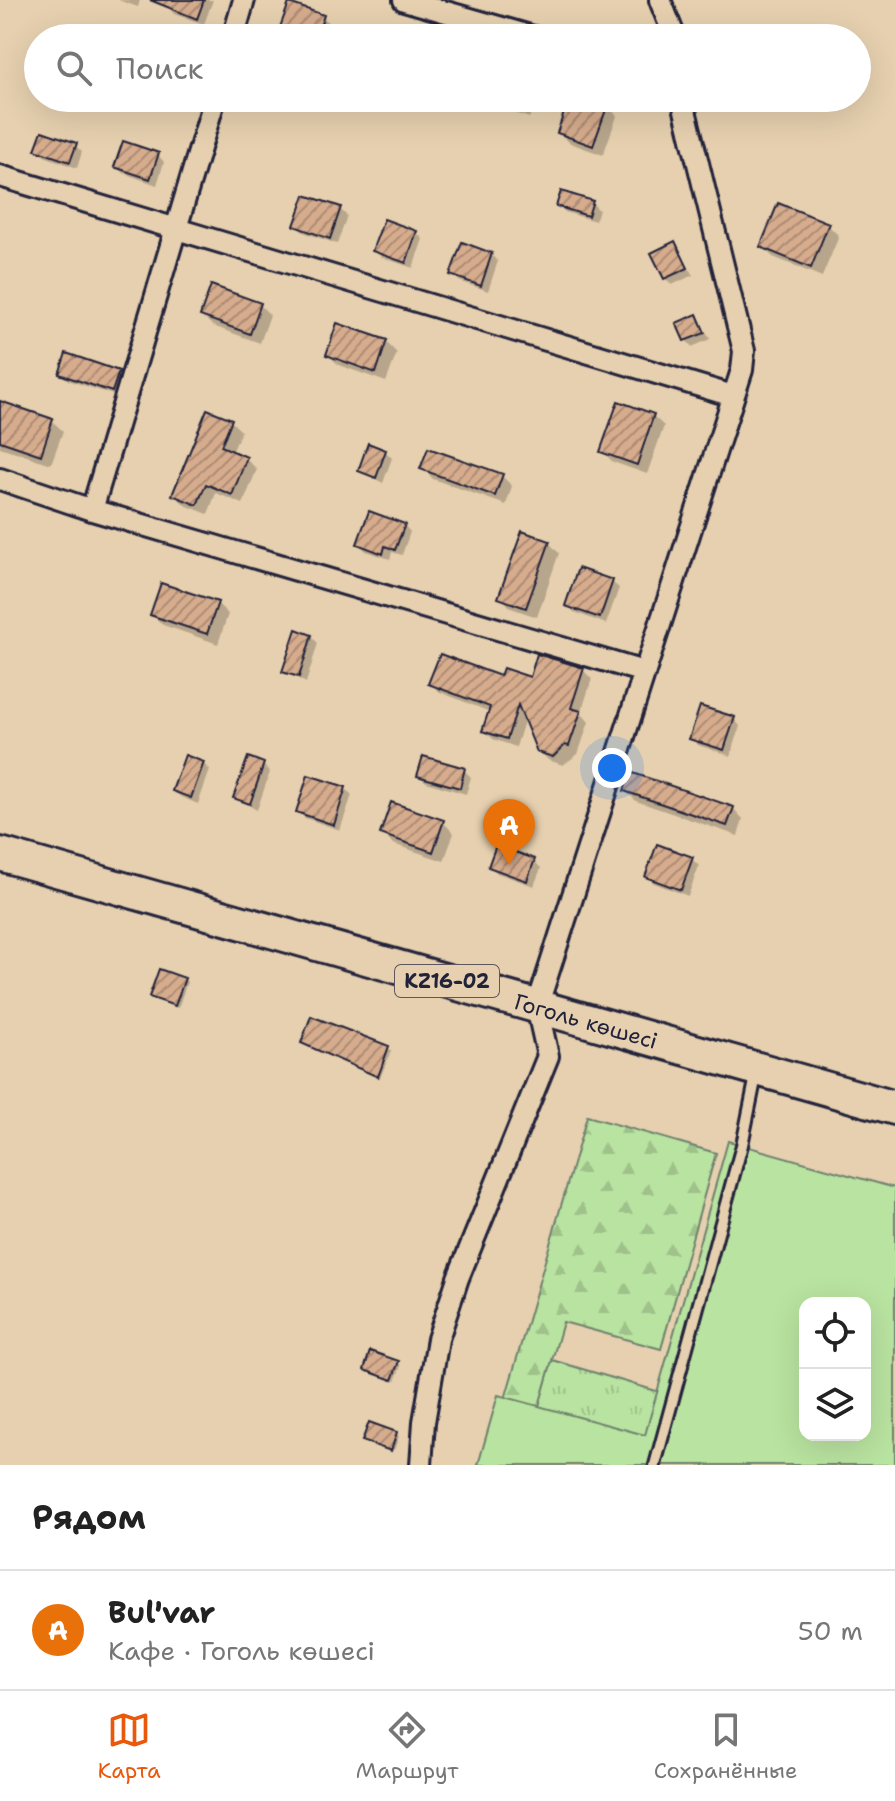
<!DOCTYPE html>
<html lang="ru">
<meta charset="utf-8">
<style>
body{margin:0;font-family:"Shantell Sans",sans-serif;background:#f6f6f6;color:#222}
.controls{position:absolute;right:24px;bottom:24px;display:grid;overflow:hidden;border-radius:16px;box-shadow:0 8px 32px #0002}
.controls button{width:72px;height:72px;display:grid;place-items:center;padding:0;border:0;border-bottom:2px solid #e0e0e0;background:#fff;color:#222;font:40px sans-serif}
.you{position:absolute;left:612px;top:768px;width:28px;height:28px;margin:-20px;border:6px solid #fff;border-radius:50%;background:#1a73e8;box-shadow:0 0 0 12px #1a73e833}
.badge{display:grid;place-items:center;width:52px;height:52px;border-radius:50%;background:#ea580c;color:#fff;font-size:26px;font-weight:700}
.pin{position:absolute;translate:-50% -66px;filter:drop-shadow(0 2px 4px #0008)}
.pin::after{content:'';position:absolute;top:42px;width:28px;height:24px;background:inherit;clip-path:polygon(0 0,100% 0,50% 100%)}
.list{margin:0;padding:0;list-style:none}
h2{display:flex;justify-content:space-between;align-items:center;height:104px;margin:0;padding:0 32px;font-size:34px}
h2 small{font-size:26px;font-weight:400;color:#767676}
.list li{display:grid;grid-template-columns:52px 1fr auto;gap:24px;align-items:center;box-sizing:border-box;height:120px;padding:0 32px;border-top:2px solid #e0e0e0}
.list b{display:block;font-size:30px;white-space:nowrap}
.list p{margin:0;font-size:26px;white-space:nowrap;color:#767676}
.list em{font-size:26px;font-style:normal;color:#767676}
.icon{flex:none;width:44px;height:44px;fill:none;stroke:currentColor;stroke-width:2;stroke-linecap:round;stroke-linejoin:round}
.map{position:relative;flex:none;width:895px;height:1465px;overflow:hidden}
.search{position:absolute;background:#fff;box-shadow:0 8px 32px #0002;left:24px;right:24px;top:24px;height:88px;display:flex;align-items:center;gap:20px;box-sizing:border-box;padding:0 28px;border-radius:44px;color:#767676;font-size:30px}
.sheet{height:224px;background:#fff}
nav{display:flex;justify-content:space-around;align-items:center;box-sizing:border-box;height:112px;border-top:2px solid #e0e0e0;background:#fff;font-size:22px;color:#767676}
nav a{display:grid;justify-items:center;gap:4px}
nav .on{color:#ea580c}
.map>svg:first-child{display:block}
.grass{fill:url(#grass-tufts);stroke:#6e826e;stroke-width:2}
.forest{fill:url(#forest-firs);stroke:#6e826e;stroke-width:2}
.green{fill:#b9e3a0;stroke:#6e826e;stroke-width:2;fill-rule:evenodd}
.shadow{fill:#0003}
.building{fill:url(#building-hatch);stroke:#22223b;stroke-width:2}
.lines{fill:none;stroke-linecap:round;stroke-linejoin:round}
.service-casing{stroke:#22223b;stroke-width:16}
.minor-casing{stroke:#22223b;stroke-width:26}
.primary-casing{stroke:#22223b;stroke-width:38}
.service{stroke:#e6d0af;stroke-width:10}
.minor{stroke:#e6d0af;stroke-width:20}
.primary{stroke:#e6d0af;stroke-width:32}
.labels{text-anchor:middle;stroke-width:6;stroke-linejoin:round;paint-order:stroke}
.shield{fill:#e6d0af;stroke:#5d565e;stroke-width:2}
.shield-label{font-size:20px;font-weight:bold;fill:#22223b}
.street-label{font-size:22px;fill:#22223b;stroke:#e6d0af}
</style>
<div class="map">
<svg width="895" height="1465" viewBox="0 0 895 1465">
<defs>
<pattern id="grass-tufts" width="24" height="20" patternUnits="userSpaceOnUse" patternTransform="scale(2)"><rect width="24" height="20" fill="#b9e3a0"/><path d="M3 7l-1-3M5 7V3M7 7l1-3M15 17l-1-3M17 17v-4M19 17l1-3" fill="none" stroke="#9fc28b"/></pattern>
<pattern id="forest-firs" width="22" height="20" patternUnits="userSpaceOnUse" patternTransform="scale(2)"><rect width="22" height="20" fill="#b9e3a0"/><path d="M5 1l3.5 6h-7zM16 11l3.5 6h-7z" fill="#9fc28b"/></pattern>
<pattern id="building-hatch" width="6" height="6" patternUnits="userSpaceOnUse" patternTransform="scale(2)"><rect width="6" height="6" fill="#d6ac8d"/><path d="M-1 1l2-2M0 6l6-6M5 7l2-2" fill="none" stroke="#ad8c74"/></pattern>
</defs>
<rect width="100%" height="100%" fill="#e6d0af"/>
<filter id="ink" filterUnits="userSpaceOnUse"><feTurbulence type="fractalNoise" baseFrequency=".0125" numOctaves="2"/><feDisplacementMap in="SourceGraphic" scale="16" xChannelSelector="R" yChannelSelector="G"/><feConvolveMatrix kernelMatrix="1 2 1 2 8 2 1 2 1" color-interpolation-filters="sRGB"/></filter>
<g filter="url(#ink)">
<path class="grass" d="M 552,1360 L 663,1393 L 642,1465 L 522,1465 Z"/>
<path class="forest" d="M 587,1116 L 716,1153 L 661,1349 L 563,1322 L 522,1465 L 486,1465 Z"/>
<path class="green" d="M 728,1141 L 895,1188 L 895,1465 L 478,1465 L 498,1395 L 645,1435 ZM 805,1303 L 865,1303 L 865,1435 L 805,1435 Z"/>
<path class="shadow" d="M 118,0 L 140,0 L 138,7 Z
M 170,0 L 213,0 L 204,24 L 174,14 L 168,7 Z
M 323,17 L 330,24 L 325,38 L 279,38 Z
M 361,26 L 392,37 L 392,38 L 356,38 Z
M 417,31 L 438,38 L 415,38 Z
M 432,98 L 466,98 L 462,109 Z
M 497,98 L 537,98 L 529,118 L 502,108 Z
M 581,98 L 607,105 L 617,116 L 603,155 L 570,143 L 559,133 Z
M 75,145 L 82,152 L 77,168 L 44,156 L 37,149 Z
M 158,155 L 164,162 L 157,185 L 123,173 L 116,166 Z
M 592,203 L 599,210 L 595,221 L 565,212 L 559,205 Z
M 779,205 L 828,225 L 839,236 L 822,277 L 773,257 L 762,247 Z
M 340,209 L 347,216 L 337,244 L 303,232 L 296,226 Z
M 416,232 L 423,239 L 413,268 L 381,257 L 375,250 Z
M 674,244 L 693,275 L 672,285 L 665,278 Z
M 491,255 L 498,261 L 488,291 L 459,281 L 453,274 Z
M 260,305 L 270,315 L 260,343 L 213,326 L 202,316 Z
M 697,316 L 710,339 L 692,347 L 686,340 Z
M 386,342 L 397,353 L 386,382 L 339,365 L 328,355 Z
M 61,373 L 118,373 L 124,380 L 119,397 L 68,380 Z
M 0,403 L 52,421 L 63,431 L 51,464 L 0,447 Z
M 653,416 L 664,426 L 647,474 L 613,462 L 603,452 Z
M 231,421 L 241,431 L 232,453 L 246,459 L 257,469 L 243,504 L 216,493 L 208,514 L 185,505 L 175,495 Z
M 385,451 L 392,458 L 383,483 L 360,471 Z
M 423,468 L 502,476 L 512,486 L 506,505 L 433,479 Z
M 404,525 L 410,532 L 402,555 L 392,552 L 390,559 L 366,551 L 359,544 Z
M 549,543 L 559,553 L 537,617 L 511,608 L 501,597 Z
M 612,582 L 619,588 L 606,624 L 574,612 L 567,605 Z
M 217,603 L 228,614 L 218,644 L 163,625 L 152,615 Z
M 311,636 L 318,643 L 306,683 L 284,671 Z
M 583,670 L 592,679 L 581,713 L 589,722 L 578,754 L 563,765 L 548,760 L 539,750 L 525,718 L 516,747 L 493,739 L 484,730 L 490,712 L 440,692 L 430,683 L 531,680 Z
M 734,719 L 740,726 L 731,756 L 698,745 L 692,738 Z
M 203,763 L 210,770 L 198,804 L 181,797 L 174,791 Z
M 263,765 L 270,772 L 257,810 L 235,798 Z
M 464,770 L 471,777 L 466,794 L 426,782 L 419,775 Z
M 345,788 L 352,795 L 340,830 L 305,818 L 298,812 Z
M 626,791 L 733,808 L 743,819 L 738,836 L 636,801 Z
M 443,822 L 454,833 L 444,861 L 393,844 L 382,833 Z
M 692,859 L 699,866 L 688,896 L 654,883 L 647,877 Z
M 534,861 L 541,868 L 534,886 L 497,873 L 490,866 Z
M 184,979 L 187,982 L 178,1008 L 151,997 Z
M 303,1042 L 388,1048 L 391,1051 L 380,1078 Z
M 398,1363 L 401,1366 L 395,1381 L 366,1369 Z
M 396,1434 L 399,1436 L 394,1450 L 365,1440 Z"/>
<path class="building" d="M 150,0 L 204,0 L 197,19 Z
M 289,3 L 324,15 L 316,38 L 276,38 Z
M 569,98 L 592,98 L 608,104 L 593,146 L 557,133 Z
M 42,131 L 77,143 L 70,162 L 35,150 Z
M 123,141 L 159,153 L 150,179 L 114,167 Z
M 561,191 L 593,201 L 588,216 L 556,206 Z
M 305,195 L 341,207 L 330,239 L 294,226 Z
M 778,203 L 829,223 L 811,268 L 760,247 Z
M 384,219 L 417,231 L 406,263 L 372,251 Z
M 675,241 L 688,268 L 664,279 L 651,253 Z
M 462,242 L 492,253 L 481,286 L 450,275 Z
M 211,285 L 261,303 L 250,334 L 200,316 Z
M 697,314 L 705,333 L 684,341 L 676,323 Z
M 337,323 L 387,340 L 376,373 L 326,355 Z
M 66,353 L 119,371 L 112,392 L 59,374 Z
M 0,401 L 53,419 L 41,455 L 0,441 Z
M 618,401 L 654,414 L 637,465 L 600,452 Z
M 207,409 L 232,419 L 221,446 L 247,457 L 232,495 L 206,484 L 197,505 L 172,495 Z
M 368,443 L 386,450 L 376,478 L 358,471 Z
M 428,448 L 503,474 L 495,496 L 420,469 Z
M 369,511 L 405,524 L 395,550 L 385,546 L 383,554 L 357,544 Z
M 522,531 L 550,541 L 526,608 L 498,598 Z
M 578,568 L 613,580 L 600,618 L 565,606 Z
M 161,583 L 218,602 L 207,634 L 150,615 Z
M 296,629 L 312,635 L 299,677 L 282,672 Z
M 440,654 L 500,676 L 503,668 L 530,677 L 537,654 L 584,668 L 571,708 L 581,711 L 569,746 L 565,745 L 553,757 L 537,752 L 518,705 L 507,739 L 482,731 L 490,707 L 428,684 Z
M 700,706 L 735,717 L 724,750 L 689,739 Z
M 185,755 L 204,762 L 191,798 L 172,791 Z
M 423,756 L 465,768 L 460,788 L 417,776 Z
M 248,757 L 264,763 L 250,804 L 233,798 Z
M 630,772 L 734,807 L 727,826 L 624,791 Z
M 308,775 L 346,787 L 334,825 L 296,812 Z
M 391,802 L 444,820 L 433,852 L 380,834 Z
M 657,844 L 693,857 L 681,890 L 645,877 Z
M 496,845 L 535,859 L 527,881 L 488,867 Z
M 159,969 L 185,978 L 175,1006 L 149,997 Z
M 311,1016 L 389,1046 L 378,1077 L 301,1043 Z
M 370,1351 L 399,1361 L 392,1380 L 364,1370 Z
M 369,1422 L 397,1432 L 391,1451 L 362,1441 Z"/>
<g class="lines">
<g class="service-casing">
<path id="service" d="M 655,1465 L 742,1145 L 757,1071"/>
</g>
<g class="minor-casing">
<path id="minor" d="M 404,0 L 537,38
M 660,0 L 675,38
M 233,38 L 244,0
M 0,176 L 733,396
M 0,479 L 92,510 L 644,672
M 92,510 L 215,98
M 421,1465 L 424,1422 L 438,1339 L 458,1278 L 548,1056 L 537,1007 L 742,370 L 744,351 L 682,98"/>
</g>
<g class="primary-casing">
<path id="primary" d="M 0,854 L 895,1108"/>
</g>
<use href="#service" class="service"/>
<use href="#minor" class="minor"/>
<use href="#primary" class="primary"/>
</g>
</g>
<g class="labels">
<rect class="shield" x="395" y="965" width="104" height="32" rx="6"/>
<g class="shield-label">
<text x="447" y="988">KZ16-02</text>
</g>
<g class="street-label">
<text transform="translate(586 1021) rotate(16)" y="8">Гоголь көшесі</text>
</g>
</g>
</svg>
<div class="controls">
<button><svg class="icon" aria-label="locate" viewBox="0 0 24 24"><circle cx="12" cy="12" r="6"/><path d="M12 2v4M12 18v4M2 12h4M18 12h4"/></svg></button>
<button><svg class="icon" aria-label="layers" viewBox="0 0 24 24"><path d="M12 4l9 5-9 5-9-5zM3 14l9 5 9-5"/></svg></button>
</div>
<div class="you"></div>
<div class="pin badge" style="left:509px;top:865px;background:#e8710a">A</div>
<div class="search"><svg class="icon" aria-label="search" viewBox="0 0 24 24"><circle cx="10" cy="10" r="6"/><path d="M15 15l6 6"/></svg>Поиск</div>
</div>
<section class="sheet">
<h2>Рядом<small></small></h2>
<ul class="list">
<li><span class="badge" style="background:#e8710a">A</span><div><b>Bul'var</b><p>Кафе · Гоголь көшесі</p></div><em>50 m</em></li>
</ul>
</section>
<nav>
<a class="on"><svg class="icon" aria-label="map" viewBox="0 0 24 24"><path d="M3 6l6-2 6 2 6-2v14l-6 2-6-2-6 2zM9 4v14M15 6v14"/></svg>Карта</a>
<a><svg class="icon" aria-label="directions" viewBox="0 0 24 24"><path d="M12 3l9 9-9 9-9-9zM9 14v-3h6M13 9l2 2-2 2"/></svg>Маршрут</a>
<a><svg class="icon" aria-label="saved" viewBox="0 0 24 24"><path d="M7 4h10v16l-5-4-5 4z"/></svg>Сохранённые</a>
</nav>
